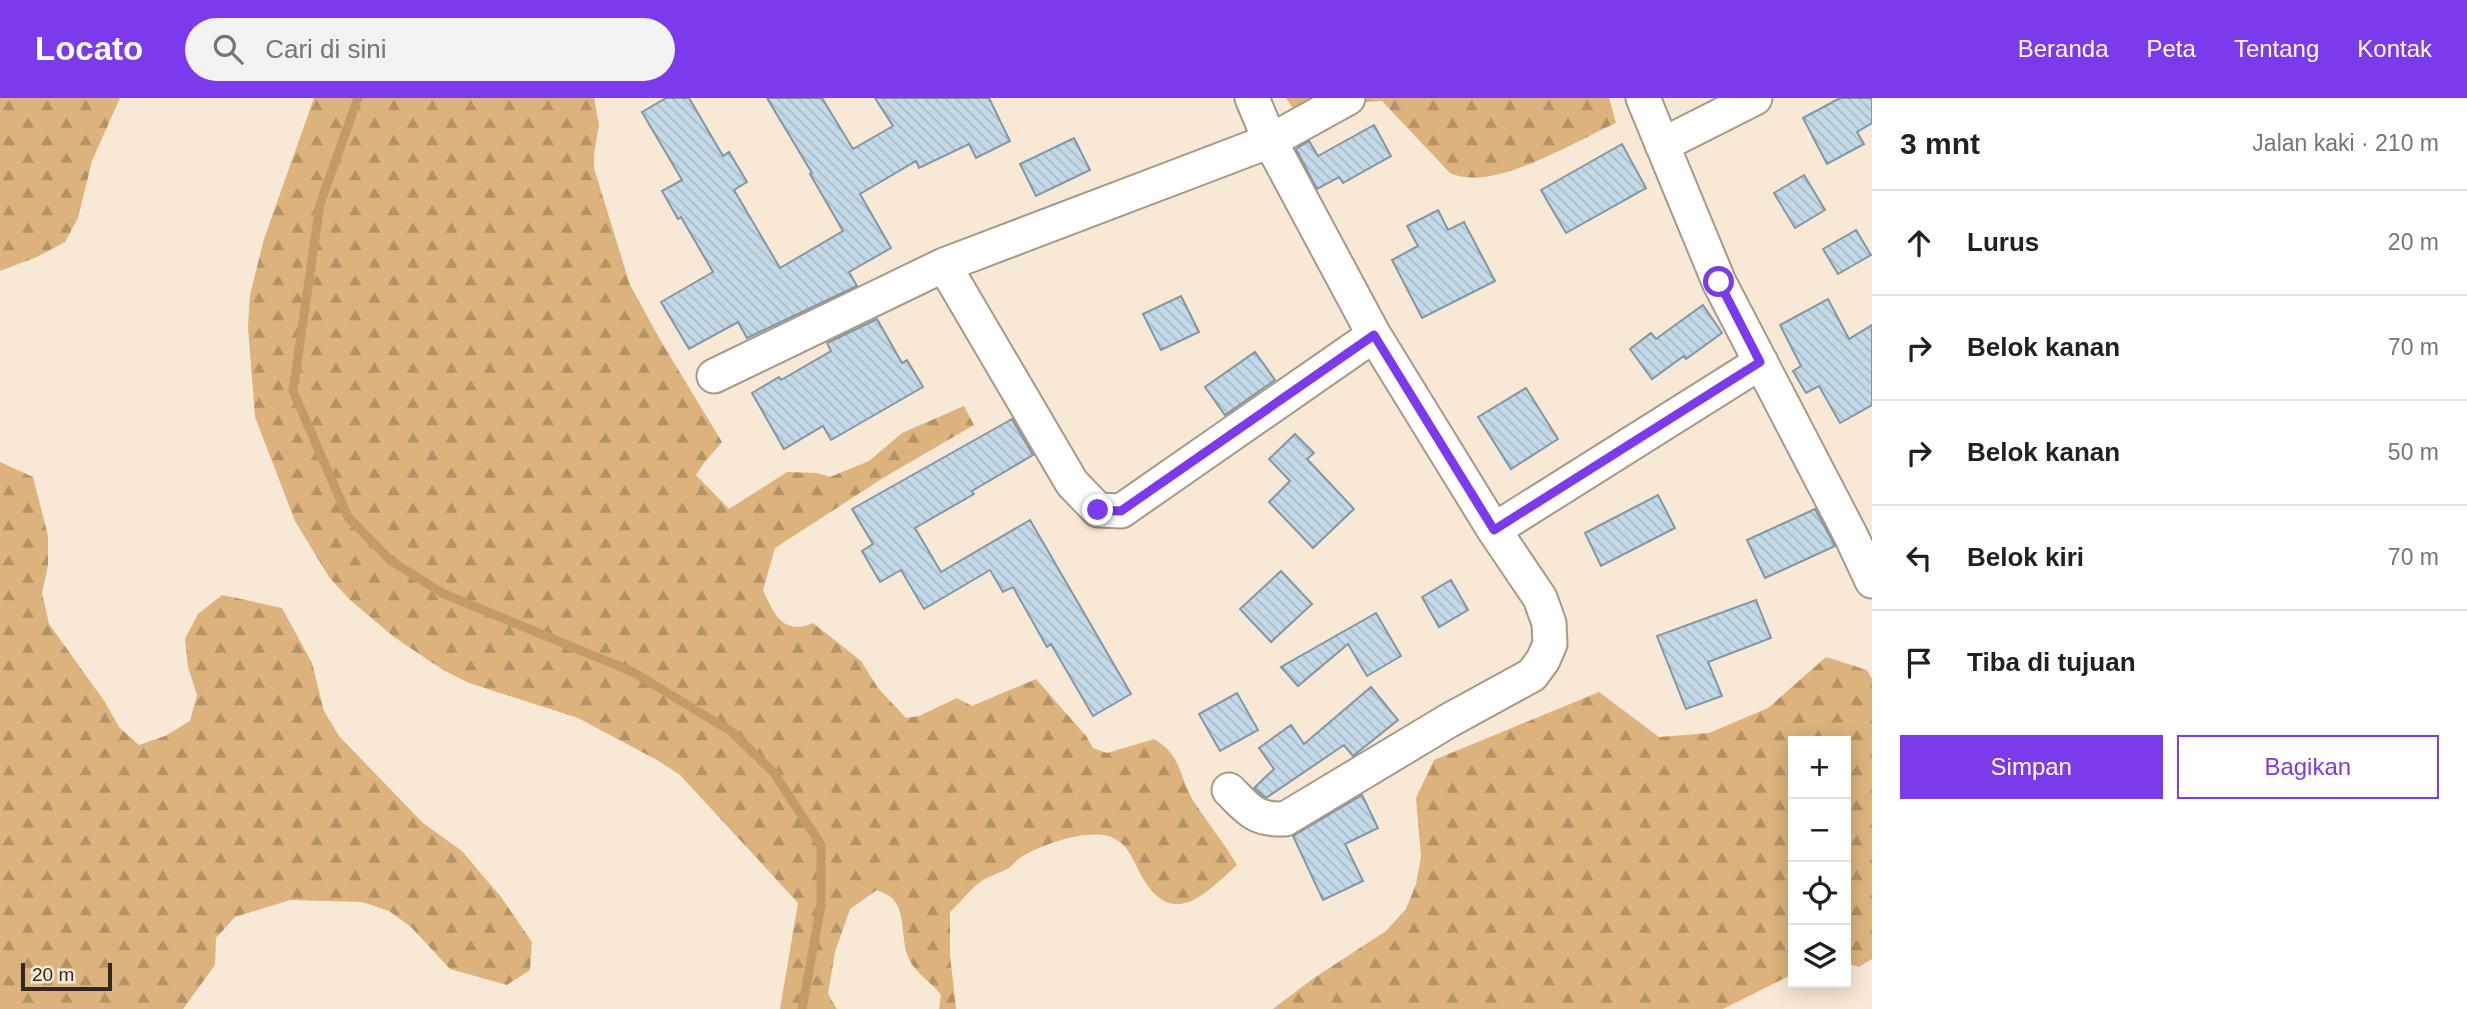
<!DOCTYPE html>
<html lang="id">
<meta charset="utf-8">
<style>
body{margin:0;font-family:Arial,sans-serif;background:#f2f2f2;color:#202124}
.controls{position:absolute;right:21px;bottom:21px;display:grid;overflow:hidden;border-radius:0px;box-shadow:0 4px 18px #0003}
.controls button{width:63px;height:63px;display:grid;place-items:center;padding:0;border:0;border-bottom:2px solid #e0e0e0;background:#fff;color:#202124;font:35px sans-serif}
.scale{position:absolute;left:21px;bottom:18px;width:91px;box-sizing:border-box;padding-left:7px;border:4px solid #2f2922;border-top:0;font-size:19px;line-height:24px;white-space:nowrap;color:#2f2922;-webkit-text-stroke:5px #f8e9d6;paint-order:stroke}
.stop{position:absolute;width:21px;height:21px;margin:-16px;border:5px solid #7c3aed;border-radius:50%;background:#fff}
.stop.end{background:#7c3aed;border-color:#fff;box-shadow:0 2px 7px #0008}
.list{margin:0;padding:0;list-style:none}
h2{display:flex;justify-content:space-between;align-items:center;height:91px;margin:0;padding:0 28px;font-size:30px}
h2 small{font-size:23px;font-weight:400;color:#757577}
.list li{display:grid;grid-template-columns:46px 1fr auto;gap:21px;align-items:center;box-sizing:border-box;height:105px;padding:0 28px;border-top:2px solid #e0e0e0}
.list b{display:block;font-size:26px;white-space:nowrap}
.list em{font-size:23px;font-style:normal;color:#757577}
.actions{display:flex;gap:14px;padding:21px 28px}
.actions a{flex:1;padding:16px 0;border:2px solid #7c3aed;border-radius:0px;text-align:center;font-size:24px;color:#7c3aed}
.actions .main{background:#7c3aed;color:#fff}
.icon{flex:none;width:38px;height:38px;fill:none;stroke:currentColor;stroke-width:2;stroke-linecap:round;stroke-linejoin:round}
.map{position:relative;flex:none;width:1872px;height:911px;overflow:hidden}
header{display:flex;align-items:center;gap:42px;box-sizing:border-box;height:98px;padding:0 35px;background:#7c3aed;color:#fff}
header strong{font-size:33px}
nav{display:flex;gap:38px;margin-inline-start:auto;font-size:24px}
.search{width:490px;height:63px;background:#f2f2f2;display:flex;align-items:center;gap:18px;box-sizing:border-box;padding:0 24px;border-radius:38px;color:#757577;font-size:26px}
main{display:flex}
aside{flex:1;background:#fff}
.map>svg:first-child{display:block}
.forest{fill:url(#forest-firs)}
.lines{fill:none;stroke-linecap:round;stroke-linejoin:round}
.stream{stroke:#c49b66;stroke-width:9}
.building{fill:url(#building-back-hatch);stroke:#8296a3;stroke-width:2}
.street-casing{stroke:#a79987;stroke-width:37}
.street{stroke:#fff;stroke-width:33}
.route{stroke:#7c3aed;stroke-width:9}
</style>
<header>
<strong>Locato</strong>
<div class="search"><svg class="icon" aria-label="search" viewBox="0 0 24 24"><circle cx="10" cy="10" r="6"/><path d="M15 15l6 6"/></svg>Cari di sini</div>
<nav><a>Beranda</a><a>Peta</a><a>Tentang</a><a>Kontak</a></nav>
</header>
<main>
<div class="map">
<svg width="1872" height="911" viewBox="0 0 1872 911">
<defs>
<pattern id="forest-firs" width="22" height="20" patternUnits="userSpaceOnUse" patternTransform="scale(1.75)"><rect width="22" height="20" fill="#ddb37d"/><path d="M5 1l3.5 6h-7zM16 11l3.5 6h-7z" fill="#b49266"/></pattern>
<pattern id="building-back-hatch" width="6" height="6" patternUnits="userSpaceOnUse" patternTransform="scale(1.75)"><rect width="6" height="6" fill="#c3d9e7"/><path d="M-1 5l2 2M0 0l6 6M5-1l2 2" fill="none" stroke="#a8bac6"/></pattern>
</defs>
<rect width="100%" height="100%" fill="#f8e9d6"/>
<path class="forest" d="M 0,0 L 120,0 L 92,63 L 78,120 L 65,144 L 37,159 L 0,173 Z
M 314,0 L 594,0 L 599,27 L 594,56 L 594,70 L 630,187 L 662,245 L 722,344 L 704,365 L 696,377 L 729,411 L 787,374 L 817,375 L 830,379 L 869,363 L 902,335 L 964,308 L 974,327 L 883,380 L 775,450 L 763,492 C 774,516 783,538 813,525 L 861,563 L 878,590 L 906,620 L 919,618 L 957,600 L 972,608 L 1036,581 L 1086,638 L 1093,650 L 1107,655 L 1154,641 C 1183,658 1178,678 1194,704 C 1208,725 1224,745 1237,767 C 1203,798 1172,832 1141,777 C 1134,764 1130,750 1117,742 C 1095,727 1043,746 1021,759 C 1017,762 1013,767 1009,770 C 1000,775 989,778 980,784 C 969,793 960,805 950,814 L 950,857 L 956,911 L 939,911 L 941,897 C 931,883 915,876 908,859 C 901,842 906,814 892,800 C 889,797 881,794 877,792 L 850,811 L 835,854 L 828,896 L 837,911 L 780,911 L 798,805 L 680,677 L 657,662 L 578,620 L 469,585 L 443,572 L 394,539 L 349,501 L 329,479 L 295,423 L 255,319 L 248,229 L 250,197 L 264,141 Z
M 1286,0 L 1609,0 L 1616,25 C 1574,44 1492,95 1450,75 L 1382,3 L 1292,9 Z
M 0,364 L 33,379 L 48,438 L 48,468 L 42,495 L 49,526 L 105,604 L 119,629 L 139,647 L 165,638 L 190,623 L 197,597 L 188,569 L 185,541 L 198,516 L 222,497 L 282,510 L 312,565 L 324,613 L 339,638 L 423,725 L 462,753 L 501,799 L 532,844 L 530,872 L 507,887 L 450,871 L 411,829 L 389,813 L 362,804 L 290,802 L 235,819 L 216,840 L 215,867 L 183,911 L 0,911 Z
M 1826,559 L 1867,572 L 1872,581 L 1872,861 L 1859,869 L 1846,865 L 1846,643 L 1793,643 L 1793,876 L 1723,911 L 1273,911 L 1311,882 L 1386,833 L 1406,811 L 1416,786 L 1421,759 L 1416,700 L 1434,662 L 1599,594 L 1659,639 L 1709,635 L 1768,610 Z"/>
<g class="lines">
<path class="stream" d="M 358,0 L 320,106 L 293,293 L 348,419 L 390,462 L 442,495 L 633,574 L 732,634 L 774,675 L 821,747 L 821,807 L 802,911"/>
</g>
<path class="building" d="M 666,0 L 689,0 L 723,58 L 729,54 L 747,84 L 734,92 L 780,170 L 843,133 L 810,76 L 812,75 L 767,0 L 822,0 L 853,51 L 893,28 L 875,0 L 989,0 L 1010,43 L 976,60 L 969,46 L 919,70 L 916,63 L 860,96 L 891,150 L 849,174 L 857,188 L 747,240 L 738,224 L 689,251 L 661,204 L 713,174 L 681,119 L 678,121 L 662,93 L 682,82 L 642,14 Z
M 1840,0 L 1872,0 L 1872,25 L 1857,34 L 1864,46 L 1827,66 L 1803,20 Z
M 1374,27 L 1391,58 L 1343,85 L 1339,79 L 1317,91 L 1296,51 L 1309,43 L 1318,58 Z
M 1074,40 L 1090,72 L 1036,98 L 1020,66 Z
M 1622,46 L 1646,90 L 1566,135 L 1541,92 Z
M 1804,77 L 1825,112 L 1795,130 L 1774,95 Z
M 1438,112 L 1448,132 L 1464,124 L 1495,183 L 1422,220 L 1392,162 L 1418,148 L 1407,128 Z
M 1856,132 L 1871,157 L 1838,176 L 1823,151 Z
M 1181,198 L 1199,234 L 1161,252 L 1143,216 Z
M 1828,201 L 1849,241 L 1872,227 L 1872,307 L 1840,325 L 1819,288 L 1806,295 L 1793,273 L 1801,268 L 1780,227 Z
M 1703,207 L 1722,235 L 1686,261 L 1684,258 L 1652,281 L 1630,251 L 1651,235 L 1656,241 Z
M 877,221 L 902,265 L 907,262 L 923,289 L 831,342 L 823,328 L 784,351 L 752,295 L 779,279 L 781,282 L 831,253 L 827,245 Z
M 1255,254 L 1275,282 L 1225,317 L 1205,289 Z
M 1526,290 L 1558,341 L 1511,371 L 1478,319 Z
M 1012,321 L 1033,357 L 972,393 L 974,396 L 915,430 L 941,474 L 1030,422 L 1131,596 L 1093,618 L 1051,546 L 1047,549 L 1013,489 L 1003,494 L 990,472 L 924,511 L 901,472 L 880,484 L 862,453 L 873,446 L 852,411 Z
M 1295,336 L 1314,355 L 1307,361 L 1354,411 L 1313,450 L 1269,404 L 1290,383 L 1269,361 Z
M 1658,397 L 1675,430 L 1601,468 L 1585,435 Z
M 1815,411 L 1835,448 L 1765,480 L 1747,442 Z
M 1281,473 L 1312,506 L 1271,544 L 1240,511 Z
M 1451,482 L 1468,512 L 1439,529 L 1422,499 Z
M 1756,502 L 1771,540 L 1708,564 L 1722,598 L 1686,611 L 1657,538 Z
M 1376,515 L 1401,558 L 1367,578 L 1348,546 L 1298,588 L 1281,569 Z
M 1371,589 L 1398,622 L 1353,658 L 1344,647 L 1266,700 L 1254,690 L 1274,671 L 1259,650 L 1291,627 L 1304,646 Z
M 1237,595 L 1258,632 L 1220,653 L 1199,616 Z
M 1362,697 L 1378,730 L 1345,746 L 1363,783 L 1323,802 L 1293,738 Z"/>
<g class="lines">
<g class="street-casing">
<path id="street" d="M 1643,0 L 1719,184 L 1851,438 L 1872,483
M 1662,47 L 1755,0
M 944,167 L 1072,385 L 1098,412 L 1121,413 L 1374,237
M 714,278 L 944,167 L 1270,43 L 1348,0
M 1494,432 L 1761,264
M 1229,692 C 1250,713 1255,722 1285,721 L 1448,623 L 1532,577 L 1543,562 L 1550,546 L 1549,525 L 1540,500 L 1494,432 L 1374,237 L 1270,43 L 1252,0"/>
</g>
<use href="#street" class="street"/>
</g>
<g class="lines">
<path class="route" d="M 1098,412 L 1121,413 L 1374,237 L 1494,432 L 1760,264 L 1719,184"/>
</g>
</svg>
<div class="controls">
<button>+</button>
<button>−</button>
<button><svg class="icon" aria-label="locate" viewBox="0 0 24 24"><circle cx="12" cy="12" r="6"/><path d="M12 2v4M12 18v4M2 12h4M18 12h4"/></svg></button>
<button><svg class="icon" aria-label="layers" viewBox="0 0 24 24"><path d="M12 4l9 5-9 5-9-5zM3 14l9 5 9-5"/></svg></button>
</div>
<div class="scale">20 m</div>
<div class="stop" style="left:1719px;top:184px"></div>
<div class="stop end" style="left:1098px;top:412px"></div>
</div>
<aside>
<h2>3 mnt<small>Jalan kaki · 210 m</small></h2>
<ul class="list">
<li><svg class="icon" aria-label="ahead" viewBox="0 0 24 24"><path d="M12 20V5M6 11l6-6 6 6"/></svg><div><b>Lurus</b></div><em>20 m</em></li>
<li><svg class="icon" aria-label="right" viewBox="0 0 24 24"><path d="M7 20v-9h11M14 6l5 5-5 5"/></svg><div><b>Belok kanan</b></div><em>70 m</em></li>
<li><svg class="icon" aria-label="right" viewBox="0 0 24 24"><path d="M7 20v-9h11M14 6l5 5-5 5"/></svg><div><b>Belok kanan</b></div><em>50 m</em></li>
<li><svg class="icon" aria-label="left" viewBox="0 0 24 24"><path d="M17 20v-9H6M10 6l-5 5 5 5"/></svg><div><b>Belok kiri</b></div><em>70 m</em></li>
<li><svg class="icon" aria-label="arrive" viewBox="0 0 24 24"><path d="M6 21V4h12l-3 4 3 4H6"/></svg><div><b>Tiba di tujuan</b></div></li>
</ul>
<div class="actions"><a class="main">Simpan</a><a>Bagikan</a></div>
</aside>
</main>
